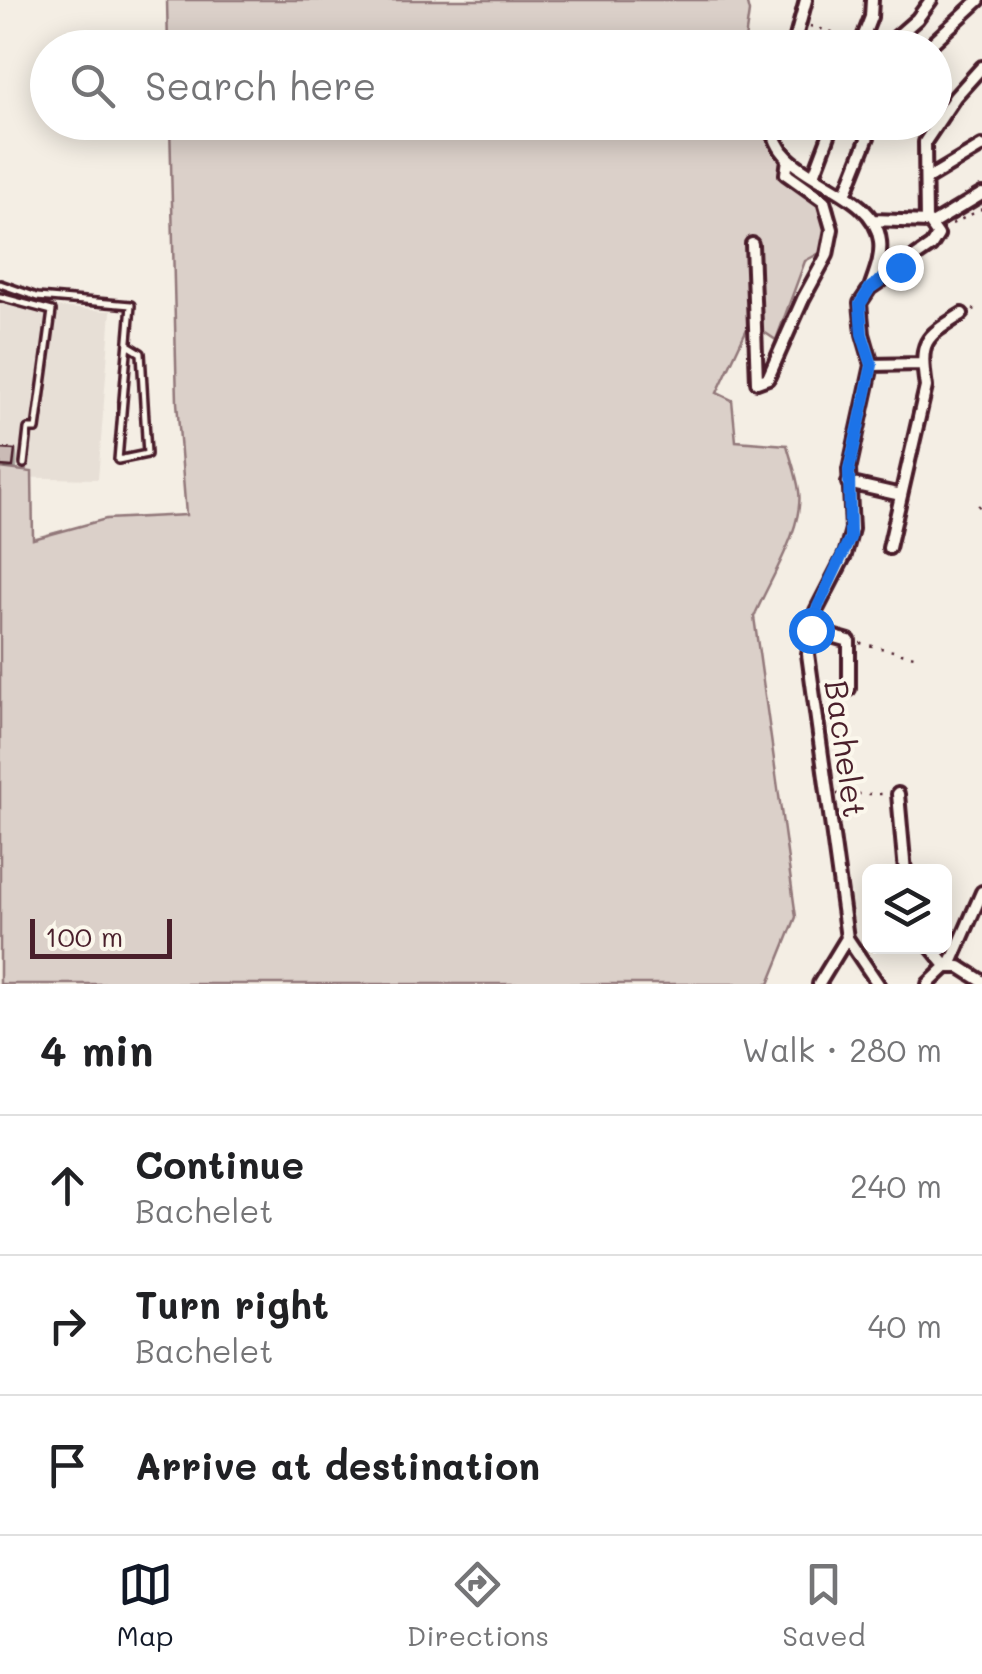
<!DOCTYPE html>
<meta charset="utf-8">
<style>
body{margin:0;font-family:Mali,sans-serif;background:#f2f2f2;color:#202124}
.controls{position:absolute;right:30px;bottom:30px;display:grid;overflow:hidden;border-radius:15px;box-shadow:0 5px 25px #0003}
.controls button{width:90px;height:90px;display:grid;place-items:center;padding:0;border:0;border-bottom:2px solid #e0e0e0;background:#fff;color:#202124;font:50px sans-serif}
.scale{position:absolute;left:30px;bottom:25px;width:142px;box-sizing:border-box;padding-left:10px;border:5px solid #4a1f2b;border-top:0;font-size:28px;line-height:35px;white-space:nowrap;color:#4a1f2b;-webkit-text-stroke:8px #fbf7ec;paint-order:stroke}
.stop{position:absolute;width:30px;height:30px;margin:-22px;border:8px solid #1a73e8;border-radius:50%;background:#fff}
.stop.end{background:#1a73e8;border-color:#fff;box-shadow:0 2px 10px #0008}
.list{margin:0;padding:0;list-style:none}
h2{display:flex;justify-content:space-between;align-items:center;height:130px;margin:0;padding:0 40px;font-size:42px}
h2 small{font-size:32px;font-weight:400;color:#757577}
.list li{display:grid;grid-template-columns:65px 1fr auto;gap:30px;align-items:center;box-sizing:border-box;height:140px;padding:0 40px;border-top:2px solid #e0e0e0}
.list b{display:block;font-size:38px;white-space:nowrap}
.list p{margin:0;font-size:32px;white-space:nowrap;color:#757577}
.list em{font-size:32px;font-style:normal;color:#757577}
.icon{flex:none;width:55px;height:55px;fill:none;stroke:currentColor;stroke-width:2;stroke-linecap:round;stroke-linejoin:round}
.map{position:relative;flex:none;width:982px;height:984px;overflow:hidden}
.search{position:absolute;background:#fff;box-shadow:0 5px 25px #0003;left:30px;right:30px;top:30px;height:110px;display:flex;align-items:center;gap:25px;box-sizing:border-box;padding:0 35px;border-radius:55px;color:#757577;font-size:38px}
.sheet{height:550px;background:#fff}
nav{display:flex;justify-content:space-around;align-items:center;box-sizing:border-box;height:140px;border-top:2px solid #e0e0e0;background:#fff;font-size:28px;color:#757577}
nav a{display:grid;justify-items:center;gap:5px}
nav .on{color:#111827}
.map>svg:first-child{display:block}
.built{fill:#e7dfd6}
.green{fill:#dbd0c9;stroke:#92787a;stroke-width:2.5}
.building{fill:#cabbb6;stroke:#4a1f2b;stroke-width:2.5;filter:url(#shadow)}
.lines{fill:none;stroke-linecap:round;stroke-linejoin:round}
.lane-casing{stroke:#4a1f2b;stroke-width:12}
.street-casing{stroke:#4a1f2b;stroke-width:18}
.path{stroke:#4a1f2b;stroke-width:2.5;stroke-dasharray:2.5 8;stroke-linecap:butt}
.lane{stroke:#fbf7ec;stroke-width:5}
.street{stroke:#fbf7ec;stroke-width:10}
.route{stroke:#1a73e8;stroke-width:12}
.labels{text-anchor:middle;stroke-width:8;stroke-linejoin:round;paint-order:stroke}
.street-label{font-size:32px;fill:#4a1f2b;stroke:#fbf7ec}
</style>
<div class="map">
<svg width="982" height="984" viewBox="0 0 982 984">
<defs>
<filter id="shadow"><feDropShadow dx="5.5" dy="3" stdDeviation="0" flood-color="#0004"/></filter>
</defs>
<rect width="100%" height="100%" fill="#f4eee4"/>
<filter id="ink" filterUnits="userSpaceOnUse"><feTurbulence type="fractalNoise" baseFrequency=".01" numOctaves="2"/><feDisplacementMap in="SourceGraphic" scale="20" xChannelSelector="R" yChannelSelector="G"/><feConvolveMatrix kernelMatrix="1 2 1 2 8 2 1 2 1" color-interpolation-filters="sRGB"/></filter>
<g filter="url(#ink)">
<path class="built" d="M 0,290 L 52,307 L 111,311 L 98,479 L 0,477 Z"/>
<path class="green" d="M 167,0 L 746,0 L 749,12 L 744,47 L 168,48 Z
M 170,123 L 760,123 C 785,169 848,171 834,245 L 805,261 L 776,340 L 761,330 L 758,305 L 717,393 L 732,400 L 736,441 L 787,445 C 791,460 797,476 799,491 C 804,529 768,582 754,617 L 796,917 L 769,984 L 0,984 L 0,468 L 32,472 L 33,539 L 106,519 L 186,515 L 177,402 Z"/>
<path class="building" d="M 0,449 L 15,450 L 13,467 L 0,466 Z"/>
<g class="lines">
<g class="lane-casing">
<path id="lane" d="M 0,284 L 37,297 L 131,305 L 118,460 L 147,454 L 141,353 L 128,345
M 0,297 L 52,311 L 36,429 L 28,429 L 24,464"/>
</g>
<g class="street-casing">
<path id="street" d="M 793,48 L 806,0
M 859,48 L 871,17 L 872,0
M 884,48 L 917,19 L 931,0
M 927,48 L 979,0
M 773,122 C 770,181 873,183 880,241 C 882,258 875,273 870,288
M 814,175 L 834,122
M 927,179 L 982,146
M 845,195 L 874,122
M 926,222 L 925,142 L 955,97 L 982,67
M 932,224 L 982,194
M 752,244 L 757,382 L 768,378 L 803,299 L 827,255 L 832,229 L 824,201 L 786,174 L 788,159
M 872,365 L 922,364
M 848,483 L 901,495
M 889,548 L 926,387 C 919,340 924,338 962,314
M 811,630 L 849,641 L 849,689
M 898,794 L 905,872
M 847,938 L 878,984
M 930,946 L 947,967 L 960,967 L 982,981
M 819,984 L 847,938 L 808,654 L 816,611 L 845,555 L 852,529 L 849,470 L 872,365 L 863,334 L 860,303 L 870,288 L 931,246 L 938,235 L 929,222 L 873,220
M 928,984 L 952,961 L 982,892"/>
</g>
<path class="path" d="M 810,26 L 851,37
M 952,224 L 982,209
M 973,310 L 982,306
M 978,507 L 982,503
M 860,643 L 914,656
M 837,794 L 889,794"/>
<use href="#lane" class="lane"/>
<use href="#street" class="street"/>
</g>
</g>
<g class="lines" filter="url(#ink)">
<path class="route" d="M 811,630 L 816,611 L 850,538 L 849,470 L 872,365 L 862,334 L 860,304 L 870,288 L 900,267"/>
</g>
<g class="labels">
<g class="street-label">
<text transform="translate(845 749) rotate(82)" y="11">Bachelet</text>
</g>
</g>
</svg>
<div class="controls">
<button><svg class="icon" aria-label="layers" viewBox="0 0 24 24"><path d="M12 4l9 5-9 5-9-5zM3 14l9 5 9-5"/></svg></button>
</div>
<div class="scale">100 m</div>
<div class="stop" style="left:811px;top:630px"></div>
<div class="stop end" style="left:900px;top:267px"></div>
<div class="search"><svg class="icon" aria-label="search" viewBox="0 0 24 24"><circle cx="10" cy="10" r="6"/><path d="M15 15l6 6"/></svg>Search here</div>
</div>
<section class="sheet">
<h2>4 min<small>Walk · 280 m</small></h2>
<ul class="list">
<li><svg class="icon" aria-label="ahead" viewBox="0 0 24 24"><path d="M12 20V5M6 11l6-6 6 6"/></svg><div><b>Continue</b><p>Bachelet</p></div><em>240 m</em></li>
<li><svg class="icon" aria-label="right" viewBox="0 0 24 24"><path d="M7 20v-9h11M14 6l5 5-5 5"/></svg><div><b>Turn right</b><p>Bachelet</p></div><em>40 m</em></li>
<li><svg class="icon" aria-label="arrive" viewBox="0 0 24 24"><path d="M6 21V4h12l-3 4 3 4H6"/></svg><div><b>Arrive at destination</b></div></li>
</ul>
</section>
<nav>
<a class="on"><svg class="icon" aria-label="map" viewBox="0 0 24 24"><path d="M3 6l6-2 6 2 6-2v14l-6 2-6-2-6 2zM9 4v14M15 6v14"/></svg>Map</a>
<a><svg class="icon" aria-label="directions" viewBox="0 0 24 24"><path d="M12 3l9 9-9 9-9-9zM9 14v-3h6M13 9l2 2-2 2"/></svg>Directions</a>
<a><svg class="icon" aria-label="saved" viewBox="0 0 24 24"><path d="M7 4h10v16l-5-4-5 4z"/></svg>Saved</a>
</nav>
